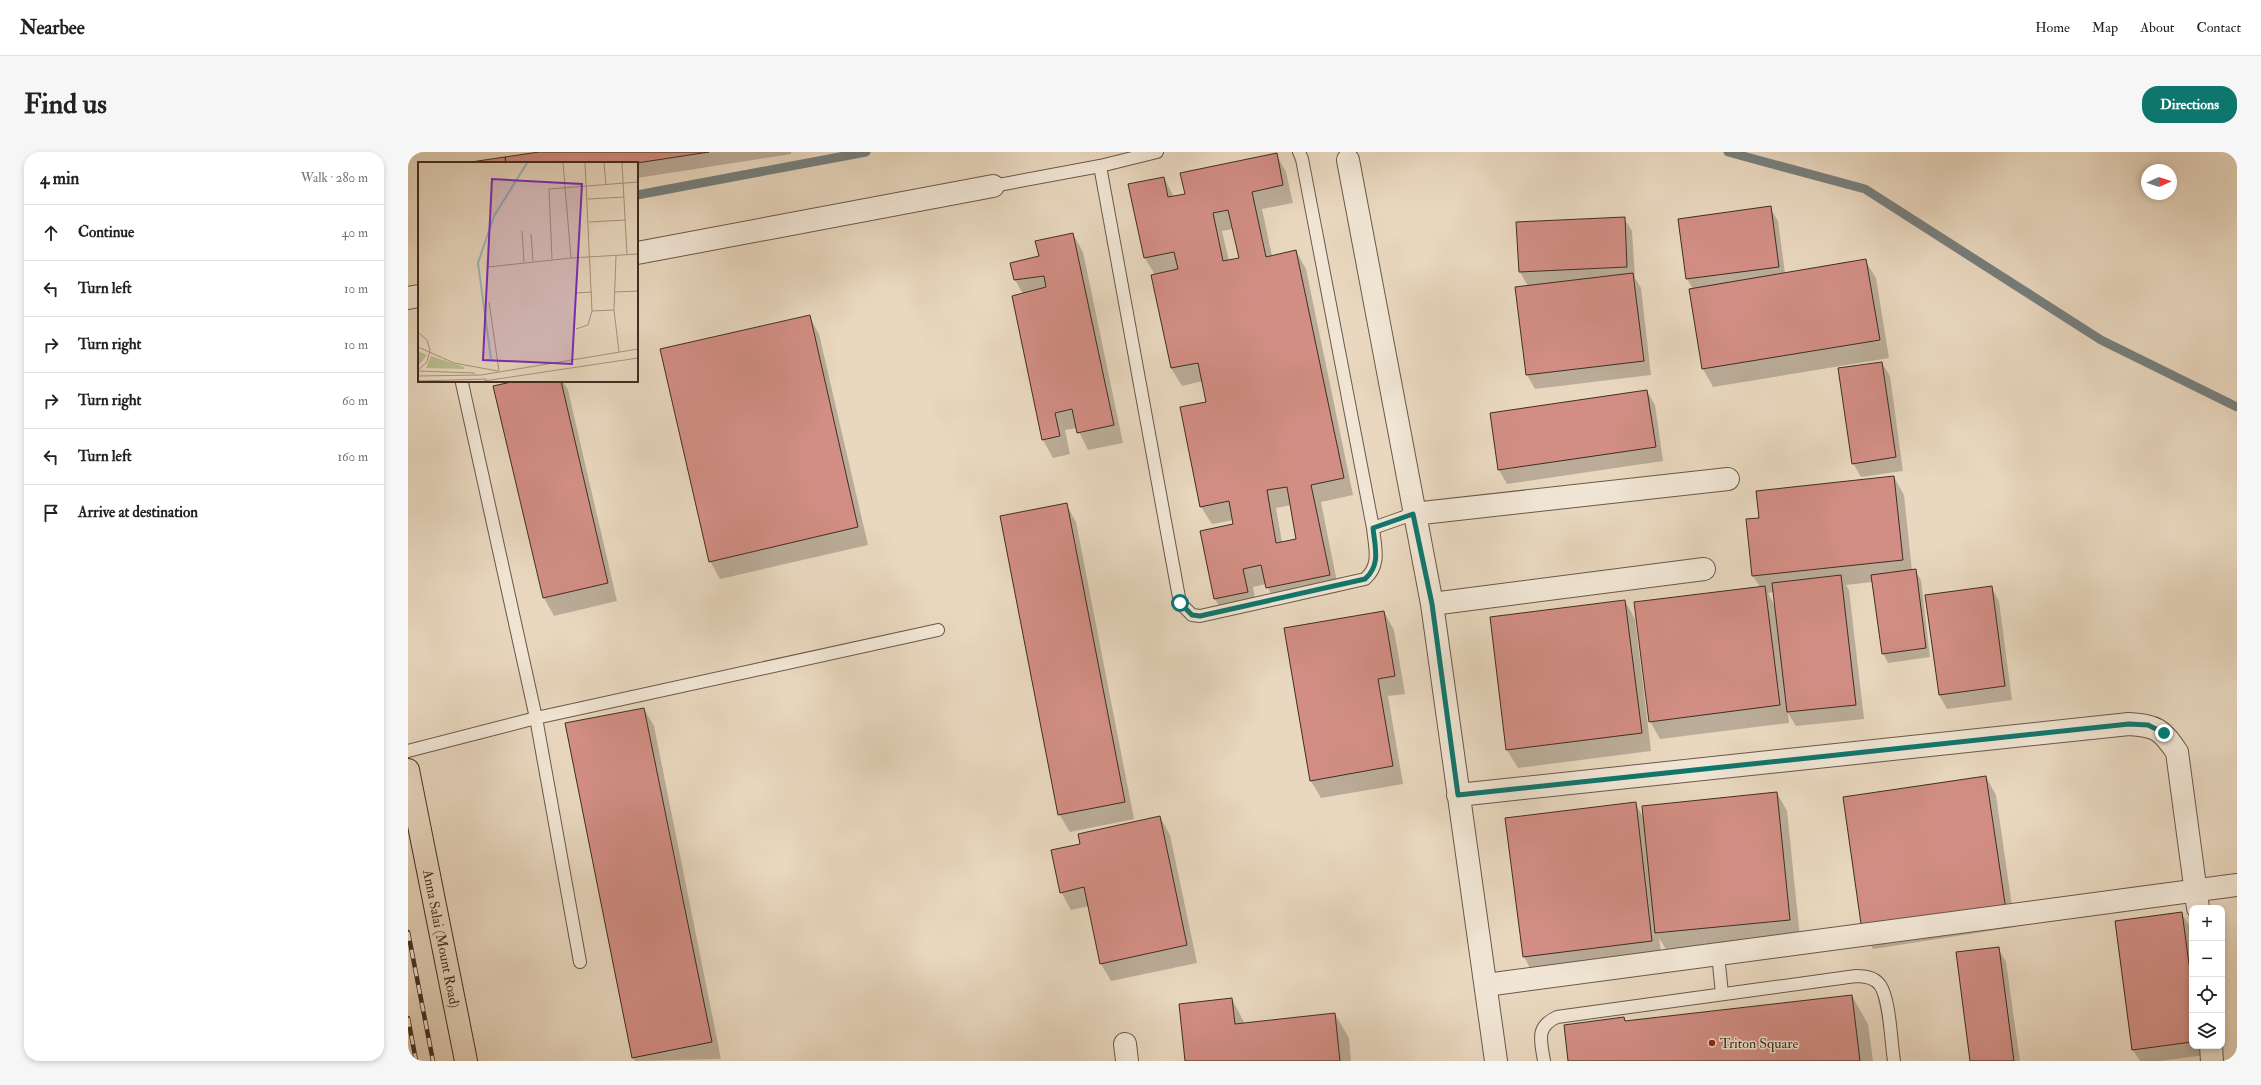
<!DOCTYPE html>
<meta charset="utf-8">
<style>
body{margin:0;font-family:"IM FELL Double Pica",serif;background:#f6f6f6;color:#222}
.controls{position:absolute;right:12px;bottom:12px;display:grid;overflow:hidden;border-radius:8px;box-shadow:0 2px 6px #0003}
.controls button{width:36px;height:36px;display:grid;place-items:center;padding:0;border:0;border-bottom:1px solid #e0e0e0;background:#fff;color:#222;font:20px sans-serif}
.compass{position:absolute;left:1733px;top:12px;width:36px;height:36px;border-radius:50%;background:#fff;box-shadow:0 2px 6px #0003;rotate:87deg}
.stop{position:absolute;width:12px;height:12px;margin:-9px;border:3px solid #0f766e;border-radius:50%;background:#fff}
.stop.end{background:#0f766e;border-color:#fff;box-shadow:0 1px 4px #0008}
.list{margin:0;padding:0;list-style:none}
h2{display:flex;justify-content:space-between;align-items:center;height:52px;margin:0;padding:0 16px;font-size:17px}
h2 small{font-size:13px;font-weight:400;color:#767676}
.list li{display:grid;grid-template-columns:26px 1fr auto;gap:12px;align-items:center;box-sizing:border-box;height:56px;padding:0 16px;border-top:1px solid #e0e0e0}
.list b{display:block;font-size:15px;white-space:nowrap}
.list em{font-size:13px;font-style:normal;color:#767676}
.icon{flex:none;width:22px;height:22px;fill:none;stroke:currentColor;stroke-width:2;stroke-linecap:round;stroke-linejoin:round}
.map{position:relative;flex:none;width:1829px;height:909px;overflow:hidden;border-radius:16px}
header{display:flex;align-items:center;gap:24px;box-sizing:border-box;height:56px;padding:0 20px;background:#fff;border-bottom:1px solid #e0e0e0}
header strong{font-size:19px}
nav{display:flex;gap:22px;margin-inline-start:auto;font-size:14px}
.intro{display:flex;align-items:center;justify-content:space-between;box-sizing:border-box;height:96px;padding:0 24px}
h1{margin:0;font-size:28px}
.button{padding:10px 18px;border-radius:16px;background:#0f766e;color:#fff;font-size:14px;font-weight:700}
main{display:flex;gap:24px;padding:0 24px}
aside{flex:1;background:#fff;border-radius:16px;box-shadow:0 2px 6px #0003}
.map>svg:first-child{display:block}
.shadow{fill:#0003;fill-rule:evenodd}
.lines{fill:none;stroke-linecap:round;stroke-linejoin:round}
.stream{stroke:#77807e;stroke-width:9}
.building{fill:#d28e84;stroke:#402d23;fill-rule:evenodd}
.service-casing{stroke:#6a584a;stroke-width:14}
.minor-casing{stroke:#6a584a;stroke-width:24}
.primary-casing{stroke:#402d23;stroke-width:24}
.service{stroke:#f1e6d5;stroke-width:12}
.minor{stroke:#f1e6d5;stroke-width:22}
.primary{stroke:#e9d8bf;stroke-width:22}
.rail-casing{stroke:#402d23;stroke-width:4.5}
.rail{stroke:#f1e6d5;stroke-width:3;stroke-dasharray:9;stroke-linecap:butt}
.route{stroke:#0f766e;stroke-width:5}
.poi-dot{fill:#8f2418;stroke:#f1e6d5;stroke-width:1.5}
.labels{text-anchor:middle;stroke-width:3;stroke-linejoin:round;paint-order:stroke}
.street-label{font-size:14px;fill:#402d23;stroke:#f1e6d5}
.poi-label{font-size:14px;fill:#402d23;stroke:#f1e6d5;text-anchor:start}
.inset-river{fill:none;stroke:#9bb8bb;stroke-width:2}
.inset-road{fill:none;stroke:#a59481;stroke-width:1}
.view{fill:#7b2cbf;fill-opacity:0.15;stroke:#7b2cbf;stroke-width:2}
.inset-edge{fill:none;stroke:#402d23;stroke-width:2}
</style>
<header>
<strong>Nearbee</strong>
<nav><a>Home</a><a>Map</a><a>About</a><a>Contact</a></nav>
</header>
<div class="intro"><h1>Find us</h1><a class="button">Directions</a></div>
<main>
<aside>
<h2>4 min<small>Walk · 280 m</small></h2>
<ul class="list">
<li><svg class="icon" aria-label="ahead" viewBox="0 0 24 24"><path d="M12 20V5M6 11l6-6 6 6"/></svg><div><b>Continue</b></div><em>40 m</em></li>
<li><svg class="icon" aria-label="left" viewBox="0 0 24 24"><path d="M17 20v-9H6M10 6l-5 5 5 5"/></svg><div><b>Turn left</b></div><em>10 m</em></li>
<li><svg class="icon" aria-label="right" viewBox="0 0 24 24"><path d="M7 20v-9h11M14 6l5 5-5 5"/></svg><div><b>Turn right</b></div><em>10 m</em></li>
<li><svg class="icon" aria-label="right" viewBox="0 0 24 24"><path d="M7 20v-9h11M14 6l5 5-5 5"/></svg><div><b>Turn right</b></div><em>60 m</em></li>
<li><svg class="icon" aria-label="left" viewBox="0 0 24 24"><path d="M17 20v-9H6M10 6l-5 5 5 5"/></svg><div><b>Turn left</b></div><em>160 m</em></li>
<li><svg class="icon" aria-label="arrive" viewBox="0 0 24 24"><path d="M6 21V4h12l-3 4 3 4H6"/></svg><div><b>Arrive at destination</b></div></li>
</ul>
</aside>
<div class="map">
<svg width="1829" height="909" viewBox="0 0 1829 909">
<rect width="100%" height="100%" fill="#e9d8bf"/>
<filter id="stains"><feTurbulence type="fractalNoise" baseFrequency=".005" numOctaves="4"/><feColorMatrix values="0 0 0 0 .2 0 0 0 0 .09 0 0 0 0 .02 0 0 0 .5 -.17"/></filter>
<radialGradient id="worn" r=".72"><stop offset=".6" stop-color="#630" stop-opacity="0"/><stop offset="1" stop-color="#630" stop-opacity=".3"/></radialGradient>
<path class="shadow" d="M 138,0 L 383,0 L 383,2 L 229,26 L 229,11 L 63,11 Z
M 868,2 L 878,20 L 885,51 L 854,57 L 864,104 L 888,99 L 898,117 L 945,343 L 913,350 L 931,440 L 869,453 L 858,432 L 845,435 L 849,458 L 817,464 L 807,447 L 827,372 L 826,368 L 804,372 L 793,355 L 799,251 L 795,229 L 774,234 L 763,216 L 745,124 L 747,123 L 737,106 L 756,26 L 766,45 L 778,43 ZM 825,77 L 832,106 L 821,109 L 814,79 ZM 883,353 L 889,388 L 874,390 L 868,356 Z
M 1362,56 L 1370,69 L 1377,121 L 1457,108 L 1468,126 L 1481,206 L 1305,235 L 1295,217 L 1282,137 L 1285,137 L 1279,127 Z
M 1216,66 L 1224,79 L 1227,126 L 1233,136 L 1243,223 L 1127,237 L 1119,223 L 1108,136 L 1120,134 L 1112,120 L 1109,71 Z
M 665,82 L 675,100 L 715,291 L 680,298 L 669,276 L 657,278 L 662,302 L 645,306 L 635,288 L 605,144 L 615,142 L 607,128 L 603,112 L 632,105 Z
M 401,164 L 411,182 L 460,393 L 312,427 L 302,409 Z
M 1474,211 L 1482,224 L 1495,319 L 1453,325 L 1445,311 Z
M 112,229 L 155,229 L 160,238 L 209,449 L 146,464 L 136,446 L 86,235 Z
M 1239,239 L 1247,253 L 1255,309 L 1099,332 L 1091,318 Z
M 1486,325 L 1496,343 L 1504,419 L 1507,418 L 1513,428 L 1522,505 L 1480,511 L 1475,501 L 1465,430 L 1438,433 L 1441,438 L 1456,567 L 1388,574 L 1380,561 L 1381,571 L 1252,587 L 1242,569 L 1352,435 L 1345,424 L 1352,367 ZM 1366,440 L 1367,454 L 1360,441 Z
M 658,352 L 668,370 L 726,667 L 662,680 L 651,662 Z
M 1583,435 L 1591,449 L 1604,548 L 1539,557 L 1531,543 L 1518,443 Z
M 1217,449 L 1227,467 L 1243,599 L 1110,616 L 1099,598 L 1083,466 Z
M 976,460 L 986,478 L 997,542 L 980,544 L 995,632 L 913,646 L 903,629 Z
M 236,557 L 246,574 L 313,907 L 227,909 L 225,906 Z
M 1578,625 L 1588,643 L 1607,775 L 1465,797 L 1455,779 Z
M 1369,641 L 1379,659 L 1392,785 L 1259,799 L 1251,786 L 1254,807 L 1126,823 L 1116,805 L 1227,651 L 1237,668 Z
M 752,665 L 762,683 L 789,811 L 703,829 L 693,812 L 681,754 L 663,758 L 653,740 L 673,693 Z
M 1774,762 L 1782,775 L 1784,792 L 1784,894 L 1797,894 L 1798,903 L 1752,909 L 1732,909 L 1725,898 Z
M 1590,796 L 1598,810 L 1612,909 L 1563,909 Z
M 1444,844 L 1460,872 L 1465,909 L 1161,909 L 1216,866 L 1218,870 Z
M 824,847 L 837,872 L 927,862 L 941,886 L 943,909 L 778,909 Z"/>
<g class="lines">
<path class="stream" d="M 1320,0 L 1457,37 L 1693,188 L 1829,255
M 229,43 L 458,0"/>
</g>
<path class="building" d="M 131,0 L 301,0 L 229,11 L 98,11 L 97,5 Z
M 869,1 L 875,33 L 844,40 L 858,105 L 888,98 L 936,326 L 903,333 L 922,423 L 858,436 L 853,413 L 835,417 L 840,440 L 806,447 L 792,379 L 825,372 L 821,349 L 792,355 L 772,255 L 798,250 L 790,211 L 763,216 L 743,123 L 770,117 L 766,100 L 736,106 L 720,32 L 756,25 L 760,45 L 777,42 L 772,21 ZM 820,58 L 831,106 L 815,109 L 805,61 ZM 879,335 L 888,387 L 868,391 L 859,338 Z
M 97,5 L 98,11 L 56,11 Z
M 1363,54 L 1371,115 L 1278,127 L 1270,67 Z
M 1217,65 L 1219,115 L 1111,120 L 1108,70 Z
M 665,81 L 706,273 L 669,281 L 664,257 L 647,261 L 652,284 L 634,288 L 604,144 L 638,135 L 636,124 L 606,128 L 602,111 L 631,104 L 627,89 Z
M 1458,107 L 1472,188 L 1294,217 L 1281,137 Z
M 1225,121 L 1236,209 L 1118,223 L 1107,135 Z
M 402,163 L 450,375 L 301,410 L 252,197 Z
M 1474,210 L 1488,305 L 1444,312 L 1430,216 Z
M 108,229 L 153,229 L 200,431 L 135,446 L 85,234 Z
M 1239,238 L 1248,295 L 1090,318 L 1082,261 Z
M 1486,324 L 1495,408 L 1344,424 L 1338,367 L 1351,366 L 1348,339 Z
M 659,351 L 717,650 L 650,663 L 592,364 Z
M 1508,417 L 1518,496 L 1474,502 L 1463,423 Z
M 1433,423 L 1448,553 L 1379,560 L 1364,431 Z
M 1357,434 L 1372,553 L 1241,570 L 1226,450 Z
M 1584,434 L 1597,534 L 1531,543 L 1517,443 Z
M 1217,448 L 1234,581 L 1098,598 L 1082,465 Z
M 976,459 L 987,524 L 970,527 L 985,614 L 902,629 L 876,476 Z
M 236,556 L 304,890 L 224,906 L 157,571 Z
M 1578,624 L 1598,758 L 1454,779 L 1435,645 Z
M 1369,640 L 1382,768 L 1247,781 L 1234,654 Z
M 1228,650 L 1244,789 L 1115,805 L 1097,666 Z
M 752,664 L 779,793 L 692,812 L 676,735 L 652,741 L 643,698 L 672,692 L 670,682 Z
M 1774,760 L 1784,834 L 1784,890 L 1724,898 L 1707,769 Z
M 1591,795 L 1606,909 L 1562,909 L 1548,800 Z
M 1444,843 L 1452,909 L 1160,909 L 1156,873 L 1216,865 L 1217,869 Z
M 824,846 L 827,872 L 927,861 L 932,909 L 777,909 L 771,852 Z"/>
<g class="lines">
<g class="service-casing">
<path id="service" d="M 692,14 L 772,451 L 784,463 L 792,464 L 957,427 C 973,413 967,396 965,376 L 894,7 L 891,0
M 585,34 L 692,14 L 749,0
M 54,231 L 128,566 L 172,810
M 965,376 L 1005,362
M 0,599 L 128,566 L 530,478
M 1310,802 L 1314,842
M 1136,909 C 1133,889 1127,875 1149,865 L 1448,824 C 1457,824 1466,825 1472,833 C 1482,847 1483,891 1486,909"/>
</g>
<g class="minor-casing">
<path id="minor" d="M 940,8 L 1024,452 L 1088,909
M 229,101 L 585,34
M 0,146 L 11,144
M 1005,362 L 1320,327
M 1024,452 L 1296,417
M 1050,643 L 1721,572 C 1749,574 1753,577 1769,600 L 1790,756
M 1078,833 L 1829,733
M 717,892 L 719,909
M 1803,894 L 1804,909"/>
</g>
<g class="primary-casing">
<g id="primary">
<path id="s1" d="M 0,618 L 58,909"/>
</g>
</g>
<use href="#service" class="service"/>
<use href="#minor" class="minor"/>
<use href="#primary" class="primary"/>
<g class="rail-casing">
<path id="rail" d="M 0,780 L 25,909
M 0,866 L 8,909"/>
</g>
<use href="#rail" class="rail"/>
</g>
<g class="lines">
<path class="route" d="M 772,451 L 784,463 L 792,464 L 957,427 C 973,413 967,396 965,376 L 1005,362 L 1024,452 L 1050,643 L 1721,572 L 1740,573 L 1756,581"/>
</g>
<circle class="poi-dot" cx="1304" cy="891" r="4"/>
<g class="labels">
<g class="street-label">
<text dy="5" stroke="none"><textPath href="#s1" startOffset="172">Anna Salai (Mount Road)</textPath></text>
</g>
<g class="poi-label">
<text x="1312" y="896">Triton Square</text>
</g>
</g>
<g transform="translate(10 10)">
<rect width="220" height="220" fill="#e9d8bf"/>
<path d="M 0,189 L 9,193 L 0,204 ZM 13,194 L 46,205 L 46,207 L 8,206 Z" fill="#babe8f"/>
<path class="inset-river" d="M 73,197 L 60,101 L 76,54 L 109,1"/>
<path class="inset-road" d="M 145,1 L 153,96M 186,1 L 188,23M 204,1 L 209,93M 170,37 L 206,35M 171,60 L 208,58M 104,69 L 106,100M 113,72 L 115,99M 198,94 L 196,148 L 201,190M 134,97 L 131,27 L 220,20M 70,105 L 153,96 L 220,92M 197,130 L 220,129M 157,131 L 174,130M 71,140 L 81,209M 174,149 L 196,148M 158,167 L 170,163 L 174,149 L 167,1M 0,170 L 9,178 L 12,188 L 9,200 L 0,208M 0,185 L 36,201 L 80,209M 0,209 L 57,211M 0,214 L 63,213 L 220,187M 0,219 L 69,217M 66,219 L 220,196"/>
<path class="view" d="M 74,17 L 164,22 L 154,202 L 65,198 Z"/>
<rect width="220" height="220" class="inset-edge"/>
</g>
<rect width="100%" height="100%" filter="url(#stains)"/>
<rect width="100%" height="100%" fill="url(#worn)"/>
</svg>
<div class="controls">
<button>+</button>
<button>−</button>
<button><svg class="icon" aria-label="locate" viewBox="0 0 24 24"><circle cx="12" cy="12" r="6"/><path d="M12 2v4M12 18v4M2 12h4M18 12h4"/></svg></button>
<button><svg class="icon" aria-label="layers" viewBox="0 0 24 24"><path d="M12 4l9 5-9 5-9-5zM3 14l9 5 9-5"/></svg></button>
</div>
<svg class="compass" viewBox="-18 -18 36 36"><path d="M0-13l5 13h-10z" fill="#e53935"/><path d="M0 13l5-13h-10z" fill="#767676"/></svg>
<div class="stop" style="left:772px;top:451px"></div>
<div class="stop end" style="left:1756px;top:581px"></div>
</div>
</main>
